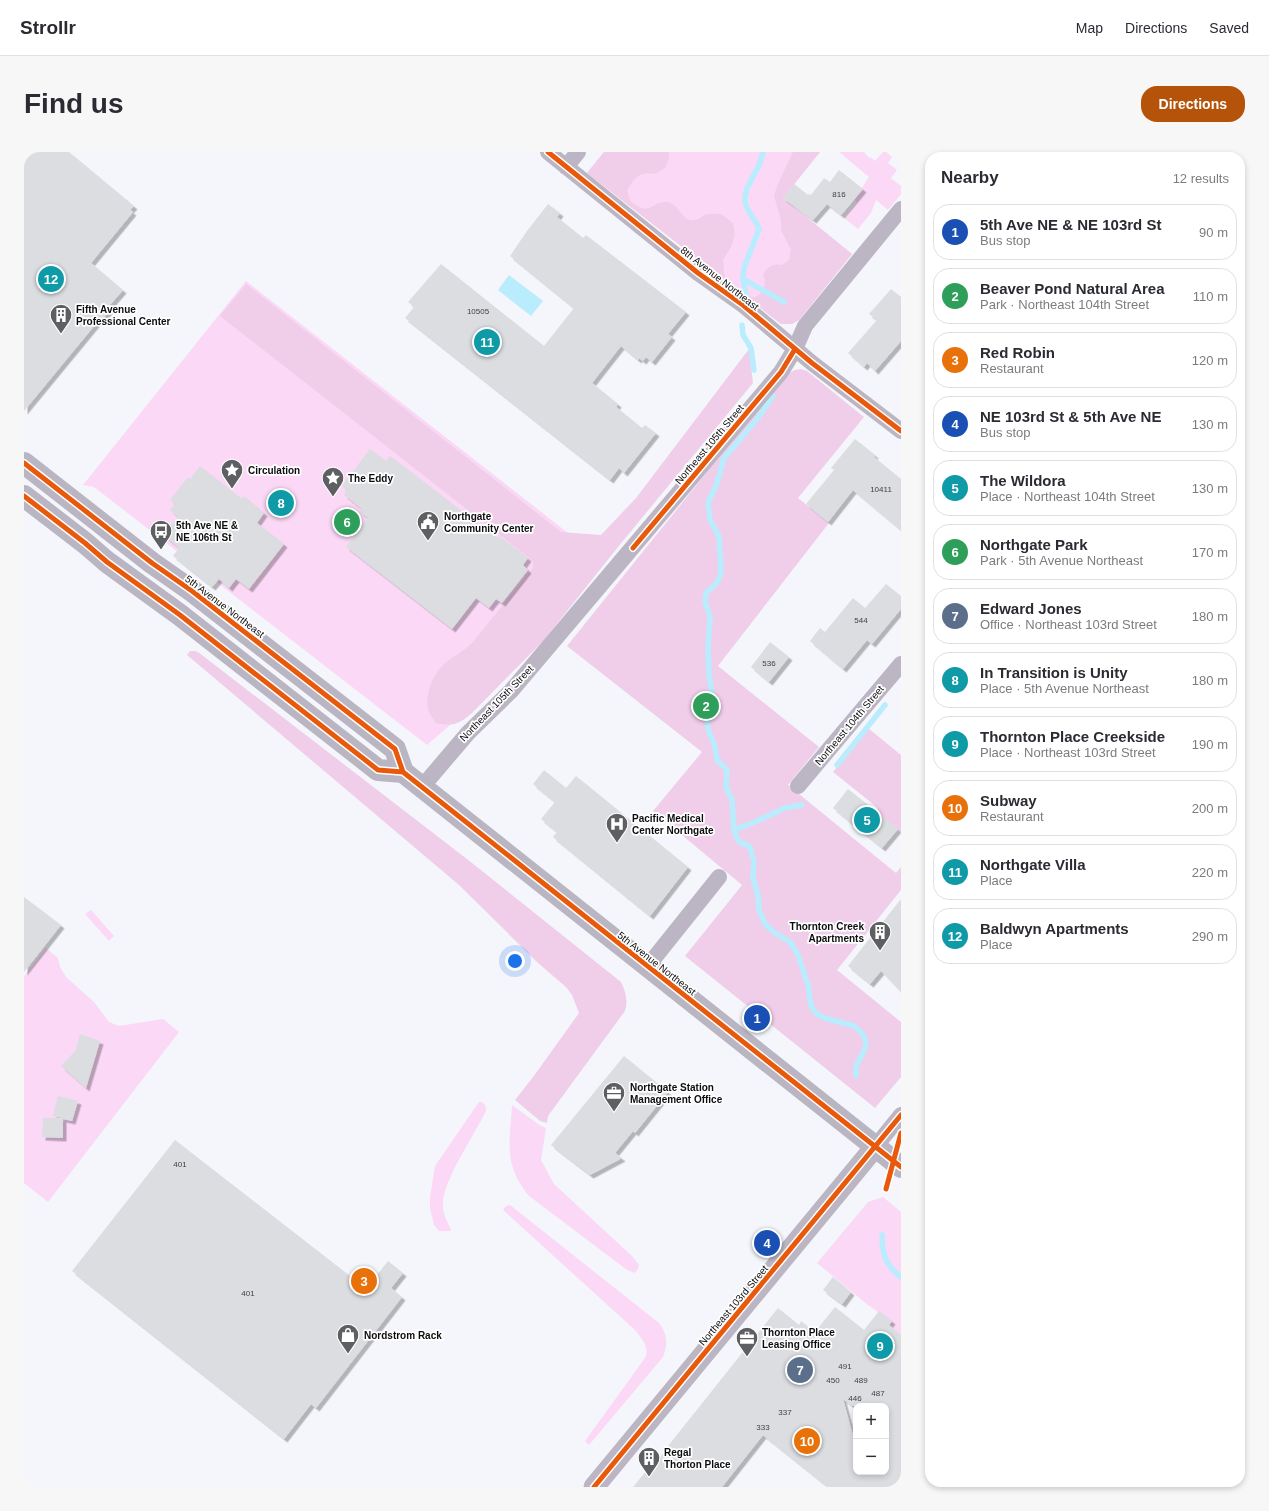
<!DOCTYPE html>
<meta charset="utf-8">
<style>
body{margin:0;font-family:Arial,sans-serif;background:#f7f7f7;color:#2b2b33}
.controls{position:absolute;right:12px;bottom:12px;display:grid;overflow:hidden;border-radius:8px;box-shadow:0 2px 6px #0003}
.controls button{width:36px;height:36px;display:grid;place-items:center;padding:0;border:0;border-bottom:1px solid #e1e1e2;background:#fff;color:#2b2b33;font:20px sans-serif}
.you{position:absolute;left:491px;top:809px;width:14px;height:14px;margin:-10px;border:3px solid #fff;border-radius:50%;background:#1a73e8;box-shadow:0 0 0 6px #1a73e833}
.badge{display:grid;place-items:center;width:26px;height:26px;border-radius:50%;background:#b45309;color:#fff;font-size:13px;font-weight:700}
.pin{position:absolute;translate:-50% -50%;border:2px solid #fff;box-shadow:0 1px 4px #0006}
.list{margin:0;padding:0;list-style:none}
h2{display:flex;justify-content:space-between;align-items:center;height:52px;margin:0;padding:0 16px;font-size:17px}
h2 small{font-size:13px;font-weight:400;color:#7c7c81}
.list li{display:grid;grid-template-columns:26px 1fr auto;gap:12px;align-items:center;box-sizing:border-box;height:56px;margin:0 8px 8px;padding:0 8px;border:1px solid #e1e1e2;border-radius:16px}
.list b{display:block;font-size:15px;white-space:nowrap}
.list p{margin:0;font-size:13px;white-space:nowrap;color:#7c7c81}
.list em{font-size:13px;font-style:normal;color:#7c7c81}
.map{position:relative;flex:none;width:877px;height:1335px;overflow:hidden;border-radius:16px}
header{display:flex;align-items:center;gap:24px;box-sizing:border-box;height:56px;padding:0 20px;background:#fff;border-bottom:1px solid #e1e1e2}
header strong{font-size:19px}
nav{display:flex;gap:22px;margin-inline-start:auto;font-size:14px}
.intro{display:flex;align-items:center;justify-content:space-between;box-sizing:border-box;height:96px;padding:0 24px}
h1{margin:0;font-size:28px}
.button{padding:10px 18px;border-radius:16px;background:#b45309;color:#fff;font-size:14px;font-weight:700}
main{display:flex;gap:24px;padding:0 24px}
aside{flex:1;background:#fff;border-radius:16px;box-shadow:0 2px 6px #0003}
.map>svg:first-child{display:block}
.green{fill:#fad8f6}
.forest{fill:#f0ceea}
.water{fill:#b9ecfc}
.lines{fill:none;stroke-linecap:round;stroke-linejoin:round}
.stream{stroke:#b9ecfc;stroke-width:5.5}
.building{fill:#dbdde1;fill-rule:evenodd;filter:url(#shadow)}
.minor{stroke:#bbb5c4;stroke-width:16}
.tertiary{stroke:#bbb5c4;stroke-width:21}
.secondary{stroke:#bab5c3;stroke-width:22}
.cycleway-casing{stroke:#fff;stroke-width:8}
.cycleway{stroke:#e8590c;stroke-width:5}
.labels{text-anchor:middle;stroke-width:3.5;stroke-linejoin:round;paint-order:stroke}
.number-label{font-size:8px;fill:#404144}
.street-label{font-size:10px;fill:#0d0d10;stroke:#fff}
.poi-label{font-size:10px;font-weight:bold;fill:#0d0d10;stroke:#fff;text-anchor:start}
</style>
<header>
<strong>Strollr</strong>
<nav><a>Map</a><a>Directions</a><a>Saved</a></nav>
</header>
<div class="intro"><h1>Find us</h1><a class="button">Directions</a></div>
<main>
<div class="map">
<svg width="877" height="1335" viewBox="0 0 877 1335">
<defs>
<filter id="shadow"><feDropShadow dx="3.5" dy="3.5" stdDeviation="0" flood-color="#0004"/></filter>
</defs>
<rect width="100%" height="100%" fill="#f5f6fb"/>
<path class="green" d="M 580,0 L 796,0 L 759,46 L 828,102 L 775,168 L 768,172 L 757,172 L 563,21 Z
M 815,0 L 840,0 L 845,6 L 846,5 L 851,9 L 859,0 L 862,0 L 868,5 L 864,11 L 873,18 L 867,26 L 877,34 L 877,42 L 864,58 L 852,48 L 847,61 L 834,77 L 820,66 L 833,50 L 830,48 L 845,25 Z
M 222,129 L 576,406 L 440,561 L 403,593 L 70,335 L 59,333 Z
M 67,758 L 90,784 L 85,789 L 61,762 Z
M 22,796 L 34,806 L 36,815 L 42,825 L 70,850 L 85,870 L 95,874 L 139,867 L 155,880 L 24,1050 L 0,1031 L 0,824 Z
M 455,950 L 458,950 C 462,953 462,955 462,959 C 451,982 417,1031 419,1054 C 419,1063 424,1070 427,1078 L 426,1079 L 415,1079 L 410,1073 L 406,1056 L 406,1045 L 411,1014 Z
M 488,953 L 517,974 L 522,976 L 517,1008 L 530,1032 L 608,1104 L 615,1113 L 614,1117 L 611,1121 L 603,1118 L 505,1044 C 479,1012 486,991 488,953 Z
M 859,1045 L 877,1060 L 877,1183 L 865,1173 L 867,1169 L 844,1153 L 793,1111 L 844,1050 Z
M 486,1053 L 635,1171 C 644,1183 644,1192 639,1205 L 565,1293 L 561,1289 L 621,1206 C 626,1195 618,1187 611,1178 L 479,1058 L 482,1054 Z"/>
<path class="forest" d="M 580,0 L 645,0 L 645,6 L 641,16 L 631,22 C 616,19 611,25 603,38 L 606,49 C 629,66 626,49 643,50 C 654,51 657,67 667,68 C 673,69 677,65 681,63 C 686,61 692,62 697,62 L 709,71 L 711,83 L 707,95 L 699,108 L 700,122 L 703,128 L 727,145 L 732,145 L 737,141 L 740,134 L 741,128 L 739,123 C 744,114 748,111 758,113 L 765,108 L 767,98 L 757,78 L 757,68 L 750,44 L 753,34 L 769,0 L 796,0 L 759,46 L 828,102 L 775,168 L 768,172 L 757,172 L 563,21 Z
M 222,132 L 537,380 L 577,383 L 612,346 L 725,197 L 729,231 L 594,395 L 520,488 L 448,561 C 435,572 429,575 412,571 C 410,567 405,562 404,557 C 401,542 409,522 420,512 C 429,504 439,500 448,491 L 509,416 L 509,409 L 196,164 Z
M 777,217 L 783,219 L 840,265 L 774,346 L 805,371 L 694,514 L 795,595 L 764,633 L 872,721 L 877,715 L 877,738 L 813,818 L 877,870 L 877,925 L 851,956 L 661,804 L 718,733 L 629,659 L 678,600 L 543,494 L 761,223 L 771,218 Z
M 166,499 L 171,499 L 174,500 L 443,707 L 597,830 C 602,840 604,849 601,859 L 524,964 L 523,971 L 516,969 L 491,948 L 512,921 L 555,861 L 548,843 L 542,835 L 514,811 L 435,733 L 163,503 Z
M 844,576 L 877,603 L 877,680 L 852,659 L 854,656 L 809,620 Z"/>
<path class="water" d="M 485,123 L 519,149 L 507,164 L 474,138 Z"/>
<g class="lines">
<path class="stream" d="M 719,127 L 760,150
M 722,142 L 719,127 L 720,116 L 735,77 C 732,67 722,60 721,49 C 720,37 729,26 734,15 C 736,10 738,5 739,0
M 718,173 L 719,183 L 727,196 L 730,218
M 749,244 L 733,267 L 700,306 L 693,331 L 684,351 L 686,368 L 695,384 L 697,421 L 693,431 L 682,441 L 681,450 L 686,464 L 684,496 L 685,524 L 689,549 L 683,560 L 684,577 L 691,595 L 693,608 L 703,618 L 702,635 L 708,648 L 710,678 L 714,689 L 726,695 L 730,710 L 729,726 L 734,744 L 735,758 L 741,772 L 751,781 L 766,790 L 774,803 L 784,833 L 787,854 L 793,862 L 801,866 L 830,874 L 838,881 L 842,889 L 841,897 L 832,914 L 832,924
M 813,613 L 861,553
M 710,678 L 731,670 L 761,656 L 778,653
M 858,1083 C 858,1102 861,1113 877,1125"/>
</g>
<path class="building" d="M 0,0 L 45,0 L 110,54 L 106,58 L 109,60 L 67,111 L 99,138 L 85,154 L 87,156 L 77,169 L 75,168 L 0,259 Z
M 815,18 L 839,37 L 817,63 L 803,52 L 789,68 L 759,46 L 770,32 L 784,43 L 785,42 L 787,43 L 800,26 L 806,30 Z
M 524,52 L 536,61 L 533,65 L 559,86 L 562,83 L 662,160 L 644,182 L 648,185 L 628,210 L 622,205 L 619,209 L 615,206 L 614,208 L 597,194 L 568,231 L 594,252 L 592,255 L 618,276 L 621,273 L 632,281 L 600,321 L 595,316 L 586,328 L 381,166 L 390,155 L 384,150 L 417,112 L 520,194 L 550,156 L 486,104 L 503,79 Z
M 867,137 L 877,145 L 877,189 L 851,219 L 843,211 L 840,215 L 824,201 L 853,168 L 845,162 Z
M 831,287 L 851,303 L 850,305 L 877,327 L 877,378 L 829,338 L 804,370 L 782,352 L 810,318 L 807,316 Z
M 346,297 L 362,309 L 366,304 L 473,386 L 475,384 L 504,406 L 499,413 L 504,418 L 478,451 L 472,447 L 465,456 L 452,446 L 428,477 L 322,395 L 344,366 L 336,360 L 338,357 L 320,343 L 323,338 L 318,334 Z
M 176,314 L 218,347 L 220,344 L 240,361 L 233,371 L 260,392 L 225,437 L 212,427 L 205,436 L 195,427 L 188,435 L 149,404 L 155,396 L 139,383 L 154,365 L 146,358 L 151,352 L 146,348 L 164,325 L 166,327 Z
M 862,432 L 877,444 L 877,457 L 848,492 L 843,488 L 819,517 L 786,489 L 796,476 L 801,480 L 829,446 L 841,456 Z
M 746,490 L 765,505 L 745,530 L 727,515 Z
M 520,618 L 542,636 L 552,624 L 664,715 L 626,764 L 529,685 L 533,680 L 517,667 L 531,650 L 509,632 Z
M 824,637 L 874,677 L 858,696 L 809,656 Z
M 0,745 L 37,773 L 0,820 Z
M 877,747 L 877,840 L 857,819 L 846,832 L 824,814 Z
M 56,882 L 76,889 L 62,936 L 37,914 L 52,898 Z
M 600,904 L 644,940 L 611,981 L 609,979 L 591,1001 L 598,1006 L 566,1023 L 527,993 Z
M 34,944 L 54,949 L 48,969 L 39,967 L 39,986 L 18,985 L 19,966 L 38,966 L 29,964 Z
M 151,988 L 326,1124 L 333,1116 L 349,1128 L 364,1109 L 379,1121 L 367,1136 L 378,1145 L 292,1256 L 287,1252 L 260,1287 L 48,1119 Z
M 809,1125 L 827,1140 L 818,1152 L 799,1138 Z
M 811,1155 L 840,1178 L 855,1159 L 868,1169 L 865,1173 L 877,1183 L 877,1335 L 804,1335 L 739,1283 L 698,1335 L 609,1335 L 623,1318 L 626,1320 L 644,1294 L 754,1156 L 775,1173 L 777,1169 L 791,1180 ZM 819,1247 L 828,1254 L 862,1254 L 862,1320 L 832,1320 L 832,1295 Z"/>
<g class="lines">
<path class="minor" d="M 524,0 L 674,121 L 719,153 L 788,211 L 877,279
M 542,15 L 554,0
M 774,634 L 877,512
M 398,635 L 444,581 L 487,539 L 757,220 L 771,197 L 781,174 L 877,57
M 623,815 L 695,725
M 851,995 L 877,963"/>
<path class="tertiary" d="M 570,1335 L 851,995"/>
<path class="secondary" d="M 0,311 L 128,411 L 168,439 L 371,597 L 379,620 L 877,1015
M 0,344 L 61,391 L 83,410 L 156,463 L 354,618 L 379,620"/>
<g class="cycleway-casing">
<path id="cycleway" d="M 524,0 L 674,121 L 719,153 L 788,211 L 877,279
M 0,311 L 128,411 L 168,439 L 371,597 L 379,620 L 877,1015
M 0,344 L 61,391 L 83,410 L 156,463 L 354,618 L 379,620
M 609,396 L 757,220 L 771,197
M 862,1037 L 877,981
M 570,1335 L 877,963"/>
</g>
<use href="#cycleway" class="cycleway"/>
</g>
<defs>
<g id="building-pin" transform="scale(1.15)"><path d="M0 17L-7.5 6A9.5 9.5 0 1 1 7.5 6Z" fill="#5e5f62" stroke="#fff"/><path d="M-4-6H4V6H1V3H-1V6H-4ZM-2.5-4.3h1.7v1.8h-1.7ZM.8-4.3h1.7v1.8H.8ZM-2.5-1h1.7V.8h-1.7ZM.8-1h1.7V.8H.8Z" fill="#fff"/></g>
<g id="sight-pin" transform="scale(1.15)"><path d="M0 17L-7.5 6A9.5 9.5 0 1 1 7.5 6Z" fill="#5e5f62" stroke="#fff"/><path d="M0-6L1.8-2.2L6-1.7L2.9 1.2L3.7 5.4L0 3.3L-3.7 5.4L-2.9 1.2L-6-1.7L-1.8-2.2Z" fill="#fff"/></g>
<g id="civic-pin" transform="scale(1.15)"><path d="M0 17L-7.5 6A9.5 9.5 0 1 1 7.5 6Z" fill="#5e5f62" stroke="#fff"/><path d="M-.6-6.5H3V-4.5H.6V-3L4-1V1h2V6H-6V1h2V-1L-.6-3ZM-1.2 2.5V6h2.4V2.5Z" fill="#fff"/></g>
<g id="bus-pin" transform="scale(1.15)"><path d="M0 17L-7.5 6A9.5 9.5 0 1 1 7.5 6Z" fill="#5e5f62" stroke="#fff"/><path d="M-5-6H5V4H4V6H2V4H-2V6H-4V4H-5ZM-3.5-4V0h7V-4ZM-3.5 1.2v1.5H-2V1.2ZM2 1.2v1.5H3.5V1.2Z" fill="#fff"/></g>
<g id="hospital-pin" transform="scale(1.15)"><path d="M0 17L-7.5 6A9.5 9.5 0 1 1 7.5 6Z" fill="#5e5f62" stroke="#fff"/><path d="M-5-5h3v3.5h4V-5h3V5h-3V1.5h-4V5h-3Z" fill="#fff"/></g>
<g id="office-pin" transform="scale(1.15)"><path d="M0 17L-7.5 6A9.5 9.5 0 1 1 7.5 6Z" fill="#5e5f62" stroke="#fff"/><path d="M-6-3h4V-5.5h4V-3h4V5H-6ZM-1-4.5V-3h2v-1.5ZM-6 0V1H6V0Z" fill="#fff"/></g>
<g id="shop-pin" transform="scale(1.15)"><path d="M0 17L-7.5 6A9.5 9.5 0 1 1 7.5 6Z" fill="#5e5f62" stroke="#fff"/><path d="M-5-2.5h2.3a2.7 3.5 0 0 1 5.4 0H5L5.5 6h-11ZM-1.5-2.5h3a1.5 2.3 0 0 0-3 0Z" fill="#fff"/></g>
</defs>
<g fill-rule="evenodd">
<use href="#building-pin" x="37" y="163"/>
<use href="#sight-pin" x="208" y="318"/>
<use href="#sight-pin" x="309" y="326"/>
<use href="#civic-pin" x="404" y="370"/>
<use href="#bus-pin" x="137" y="379"/>
<use href="#hospital-pin" x="593" y="672"/>
<use href="#building-pin" x="856" y="780"/>
<use href="#office-pin" x="590" y="941"/>
<use href="#shop-pin" x="324" y="1183"/>
<use href="#office-pin" x="723" y="1186"/>
<use href="#building-pin" x="625" y="1306"/>
</g>
<g class="labels">
<g class="number-label">
<text x="815" y="45">816</text>
<text x="454" y="162">10505</text>
<text x="857" y="340">10411</text>
<text x="837" y="471">544</text>
<text x="745" y="514">536</text>
<text x="156" y="1015">401</text>
<text x="224" y="1144">401</text>
<text x="821" y="1217">491</text>
<text x="809" y="1231">450</text>
<text x="837" y="1231">489</text>
<text x="854" y="1244">487</text>
<text x="831" y="1249">446</text>
<text x="761" y="1263">337</text>
<text x="739" y="1278">333</text>
</g>
<g class="street-label">
<text transform="translate(696 126) rotate(38)" y="4">8th Avenue Northeast</text>
<text transform="translate(685 292) rotate(-50)" y="4">Northeast 105th Street</text>
<text transform="translate(201 454) rotate(37)" y="4">5th Avenue Northeast</text>
<text transform="translate(472 551) rotate(-46)" y="4">Northeast 105th Street</text>
<text transform="translate(825 573) rotate(-50)" y="4">Northeast 104th Street</text>
<text transform="translate(633 811) rotate(38)" y="4">5th Avenue Northeast</text>
<text transform="translate(709 1153) rotate(-50)" y="4">Northeast 103rd Street</text>
</g>
<g class="poi-label">
<text x="52" y="161">Fifth Avenue<tspan x="52" dy="12">Professional Center</tspan></text>
<text x="224" y="322">Circulation</text>
<text x="324" y="330">The Eddy</text>
<text x="420" y="368">Northgate<tspan x="420" dy="12">Community Center</tspan></text>
<text x="152" y="377">5th Ave NE &amp;<tspan x="152" dy="12">NE 106th St</tspan></text>
<text x="608" y="670">Pacific Medical<tspan x="608" dy="12">Center Northgate</tspan></text>
<text x="840" y="778" text-anchor="end">Thornton Creek<tspan x="840" dy="12">Apartments</tspan></text>
<text x="606" y="939">Northgate Station<tspan x="606" dy="12">Management Office</tspan></text>
<text x="738" y="1184">Thornton Place<tspan x="738" dy="12">Leasing Office</tspan></text>
<text x="340" y="1187">Nordstrom Rack</text>
<text x="640" y="1304">Regal<tspan x="640" dy="12">Thorton Place</tspan></text>
</g>
</g>
</svg>
<div class="controls">
<button>+</button>
<button>−</button>
</div>
<div class="you"></div>
<div class="pin badge" style="left:733px;top:866px;background:#1a4fb4">1</div>
<div class="pin badge" style="left:682px;top:554px;background:#2e9e5b">2</div>
<div class="pin badge" style="left:340px;top:1129px;background:#e8710a">3</div>
<div class="pin badge" style="left:743px;top:1091px;background:#1a4fb4">4</div>
<div class="pin badge" style="left:843px;top:668px;background:#0f9aa8">5</div>
<div class="pin badge" style="left:323px;top:370px;background:#2e9e5b">6</div>
<div class="pin badge" style="left:776px;top:1218px;background:#5c6f8a">7</div>
<div class="pin badge" style="left:257px;top:351px;background:#0f9aa8">8</div>
<div class="pin badge" style="left:856px;top:1194px;background:#0f9aa8">9</div>
<div class="pin badge" style="left:783px;top:1289px;background:#e8710a">10</div>
<div class="pin badge" style="left:463px;top:190px;background:#0f9aa8">11</div>
<div class="pin badge" style="left:27px;top:127px;background:#0f9aa8">12</div>
</div>
<aside>
<h2>Nearby<small>12 results</small></h2>
<ul class="list">
<li><span class="badge" style="background:#1a4fb4">1</span><div><b>5th Ave NE &amp; NE 103rd St</b><p>Bus stop</p></div><em>90 m</em></li>
<li><span class="badge" style="background:#2e9e5b">2</span><div><b>Beaver Pond Natural Area</b><p>Park · Northeast 104th Street</p></div><em>110 m</em></li>
<li><span class="badge" style="background:#e8710a">3</span><div><b>Red Robin</b><p>Restaurant</p></div><em>120 m</em></li>
<li><span class="badge" style="background:#1a4fb4">4</span><div><b>NE 103rd St &amp; 5th Ave NE</b><p>Bus stop</p></div><em>130 m</em></li>
<li><span class="badge" style="background:#0f9aa8">5</span><div><b>The Wildora</b><p>Place · Northeast 104th Street</p></div><em>130 m</em></li>
<li><span class="badge" style="background:#2e9e5b">6</span><div><b>Northgate Park</b><p>Park · 5th Avenue Northeast</p></div><em>170 m</em></li>
<li><span class="badge" style="background:#5c6f8a">7</span><div><b>Edward Jones</b><p>Office · Northeast 103rd Street</p></div><em>180 m</em></li>
<li><span class="badge" style="background:#0f9aa8">8</span><div><b>In Transition is Unity</b><p>Place · 5th Avenue Northeast</p></div><em>180 m</em></li>
<li><span class="badge" style="background:#0f9aa8">9</span><div><b>Thornton Place Creekside</b><p>Place · Northeast 103rd Street</p></div><em>190 m</em></li>
<li><span class="badge" style="background:#e8710a">10</span><div><b>Subway</b><p>Restaurant</p></div><em>200 m</em></li>
<li><span class="badge" style="background:#0f9aa8">11</span><div><b>Northgate Villa</b><p>Place</p></div><em>220 m</em></li>
<li><span class="badge" style="background:#0f9aa8">12</span><div><b>Baldwyn Apartments</b><p>Place</p></div><em>290 m</em></li>
</ul>
</aside>
</main>
